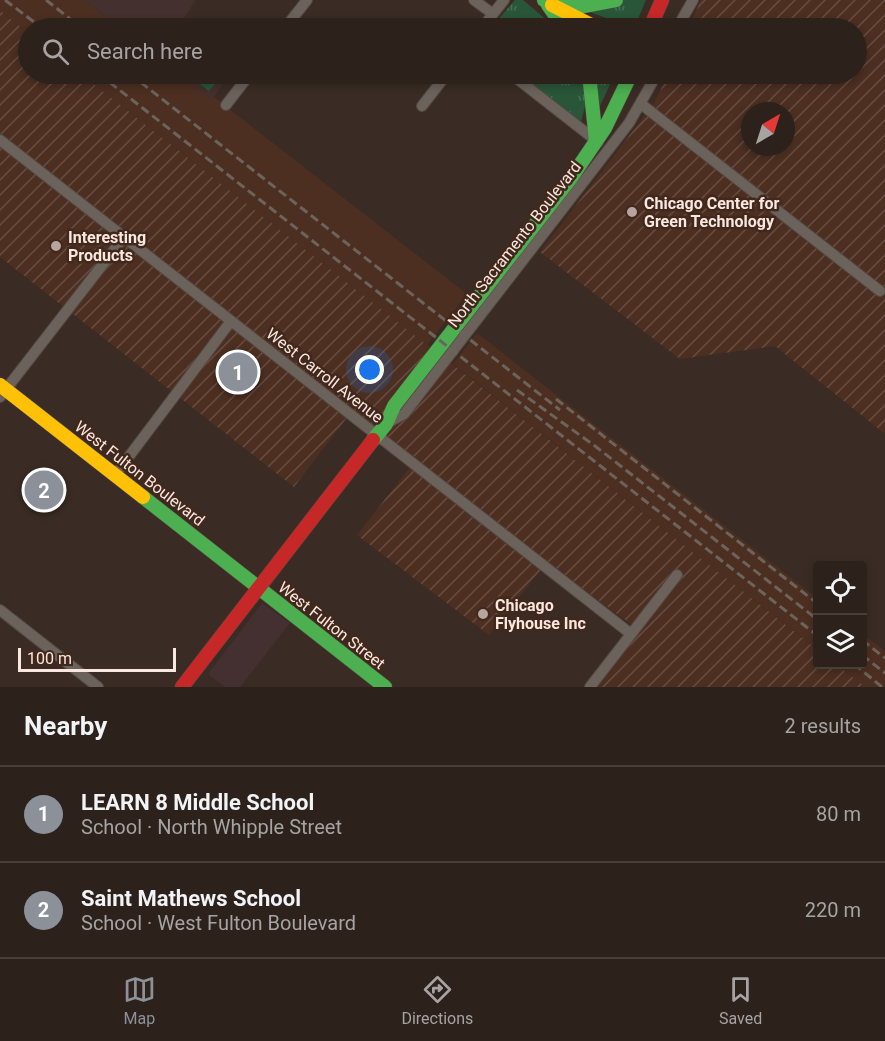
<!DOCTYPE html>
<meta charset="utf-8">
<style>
body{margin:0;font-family:Roboto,sans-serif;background:#342924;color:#f1f3f6}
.controls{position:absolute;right:18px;bottom:18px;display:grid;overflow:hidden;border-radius:6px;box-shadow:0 3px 9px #0003}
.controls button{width:54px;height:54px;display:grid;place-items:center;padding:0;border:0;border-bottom:2px solid #483e3a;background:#2c211b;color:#f1f3f6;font:30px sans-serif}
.compass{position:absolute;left:741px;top:102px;width:54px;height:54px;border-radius:50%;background:#2c211b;box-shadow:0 3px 9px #0003;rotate:39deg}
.scale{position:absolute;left:18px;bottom:15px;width:158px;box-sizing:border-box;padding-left:6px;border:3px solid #f9e7e0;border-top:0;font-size:16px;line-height:21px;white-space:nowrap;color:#f9e7e0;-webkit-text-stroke:4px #42281c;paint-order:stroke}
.you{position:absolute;left:370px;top:370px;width:21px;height:21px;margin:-15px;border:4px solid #fff;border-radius:50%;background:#1a73e8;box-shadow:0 0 0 9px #1a73e833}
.badge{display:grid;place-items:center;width:39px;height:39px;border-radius:50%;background:#8c9099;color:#fff;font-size:20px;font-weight:700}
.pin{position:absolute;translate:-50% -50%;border:3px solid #fff;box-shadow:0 2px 6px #0006}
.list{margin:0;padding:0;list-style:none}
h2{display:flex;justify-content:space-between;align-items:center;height:78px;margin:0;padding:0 24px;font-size:26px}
h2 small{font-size:20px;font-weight:400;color:#a6a3a3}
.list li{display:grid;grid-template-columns:39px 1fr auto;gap:18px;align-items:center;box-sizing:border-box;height:96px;padding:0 24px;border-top:2px solid #483e3a}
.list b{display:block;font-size:22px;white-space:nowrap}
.list p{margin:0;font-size:20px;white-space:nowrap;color:#a6a3a3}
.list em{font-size:20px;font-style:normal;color:#a6a3a3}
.icon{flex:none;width:33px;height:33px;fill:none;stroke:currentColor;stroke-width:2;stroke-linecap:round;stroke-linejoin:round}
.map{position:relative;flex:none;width:885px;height:687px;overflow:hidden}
.search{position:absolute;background:#2c211b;box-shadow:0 3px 9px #0003;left:18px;right:18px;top:18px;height:66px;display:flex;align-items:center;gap:15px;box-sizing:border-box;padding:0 21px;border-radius:33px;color:#a6a3a3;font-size:22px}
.sheet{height:270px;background:#2c211b}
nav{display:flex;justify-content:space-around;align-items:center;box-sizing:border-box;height:84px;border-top:2px solid #483e3a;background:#2c211b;font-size:16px;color:#a6a3a3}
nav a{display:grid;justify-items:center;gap:3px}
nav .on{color:#8c9099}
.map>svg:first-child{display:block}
.commercial{fill:#443031}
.industrial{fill:url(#industrial-furrows);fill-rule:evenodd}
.education{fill:#44302e}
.built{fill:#4c2f21}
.park{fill:url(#park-tufts)}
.pitch{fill:#295638}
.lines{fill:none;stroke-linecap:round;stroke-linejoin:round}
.street-casing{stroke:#534741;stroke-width:12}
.fast-casing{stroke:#534741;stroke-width:15}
.slow-casing{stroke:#534741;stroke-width:15}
.jam-casing{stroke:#534741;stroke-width:15}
.street{stroke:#6c625c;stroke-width:10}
.fast{stroke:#4caf50;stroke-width:14}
.slow{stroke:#ffc107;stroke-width:14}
.jam{stroke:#c62828;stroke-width:14}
.rail{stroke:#6d635d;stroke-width:3;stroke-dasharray:9 4.5;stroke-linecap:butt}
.poi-dot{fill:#b6a69e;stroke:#42281c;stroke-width:2}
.labels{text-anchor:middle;stroke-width:5;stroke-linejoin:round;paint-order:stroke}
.poi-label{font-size:16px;font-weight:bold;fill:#f9e7e0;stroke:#42281c;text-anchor:start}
.street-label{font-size:16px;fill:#f9e7e0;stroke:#42281c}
</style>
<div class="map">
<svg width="885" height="687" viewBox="0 0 885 687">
<defs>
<pattern id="industrial-furrows" width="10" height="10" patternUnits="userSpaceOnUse" patternTransform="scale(1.5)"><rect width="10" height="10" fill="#4c2f21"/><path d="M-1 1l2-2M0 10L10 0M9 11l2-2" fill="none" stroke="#674d41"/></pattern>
<pattern id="park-tufts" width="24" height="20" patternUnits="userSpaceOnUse" patternTransform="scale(1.5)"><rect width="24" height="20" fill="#295638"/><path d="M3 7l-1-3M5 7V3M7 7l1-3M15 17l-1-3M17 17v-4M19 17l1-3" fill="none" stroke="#496e54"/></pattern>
</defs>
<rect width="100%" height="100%" fill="#3a2c24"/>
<path class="commercial" d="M 262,603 L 290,623 L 240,687 L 225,687 L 208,674 Z"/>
<path class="industrial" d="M 701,0 L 885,0 L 885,434 L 775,346 L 680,359 L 540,252 L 655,102 L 668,74 L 856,74 L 856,28 L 688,28 ZM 750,111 L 786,111 L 786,147 L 750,147 Z
M 0,10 L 28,33 L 28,74 L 81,74 L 817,649 L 818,664 L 837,665 L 866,687 L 597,687 L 640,631 L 547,562 L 489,635 L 357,535 L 415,461 L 352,411 L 294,487 L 0,257 Z"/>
<path class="education" d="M 84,0 L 196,0 L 177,28 L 120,28 Z
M 178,74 L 231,74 L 211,100 Z"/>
<path class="built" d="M 0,0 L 84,0 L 120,28 L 28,28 L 28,33 L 0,10 Z
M 81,74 L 178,74 L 211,99 L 214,97 L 467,294 L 427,345 Z
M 477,333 L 817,598 L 817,649 L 453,364 Z
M 863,634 L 885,651 L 885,687 L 866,687 L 837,665 L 862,664 Z"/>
<path class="park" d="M 515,0 L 523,0 L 556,28 L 491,28 Z
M 624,0 L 646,0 L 634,28 L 587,11 L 618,4 Z
M 519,74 L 582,74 L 587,98 L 581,122 Z
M 594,74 L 615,74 L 600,106 Z"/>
<path class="pitch" d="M 187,74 L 223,74 L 209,91 Z"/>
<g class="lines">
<g class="street-casing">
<path id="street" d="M 474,0 L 493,14
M 285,28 L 307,0
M 482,28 L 504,0
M 677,28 L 693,0
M 511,74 L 598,142
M 641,104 L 880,291
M 226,105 L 250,74
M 422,106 L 447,74
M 0,140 L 631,634
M 0,397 L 124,237
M 387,423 L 404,414 L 629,123 L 657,74
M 115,475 L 231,321
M 0,610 L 98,687
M 590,687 L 677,575"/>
</g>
<g class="fast-casing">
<path id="fast" d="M 544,0 L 584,6 L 616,0
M 548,5 L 564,28
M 589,74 L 596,141
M 373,440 L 386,424 L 394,406 L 571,178 L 605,128 L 631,74
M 143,497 L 385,687"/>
</g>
<g class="slow-casing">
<path id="slow" d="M 552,5 L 597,28
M 0,385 L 143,497"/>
</g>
<g class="jam-casing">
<path id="jam" d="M 650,28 L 662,0
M 182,687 L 373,440"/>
</g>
<use href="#street" class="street"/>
<use href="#fast" class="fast"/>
<use href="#slow" class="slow"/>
<use href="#jam" class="jam"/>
<path class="rail" d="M 5,0 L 42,28
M 46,0 L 82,28
M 99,74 L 818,636
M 130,74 L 560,410
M 517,390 L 595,446 L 818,620
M 556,399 L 818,604
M 862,640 L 885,658
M 862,655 L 885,673
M 854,664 L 882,687"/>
</g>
<g class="poi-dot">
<circle cx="632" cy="212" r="6"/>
<circle cx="56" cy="246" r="6"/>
<circle cx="483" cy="614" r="6"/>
</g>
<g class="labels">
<g class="poi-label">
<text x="644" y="209">Chicago Center for<tspan x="644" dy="18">Green Technology</tspan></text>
<text x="68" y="243">Interesting<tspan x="68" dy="18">Products</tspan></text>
<text x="495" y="611">Chicago<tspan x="495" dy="18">Flyhouse Inc</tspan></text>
</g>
<g class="street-label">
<text transform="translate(514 244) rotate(-52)" y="6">North Sacramento Boulevard</text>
<text transform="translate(325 375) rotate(38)" y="6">West Carroll Avenue</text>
<text transform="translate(140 473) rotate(38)" y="6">West Fulton Boulevard</text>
<text transform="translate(332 625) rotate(38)" y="6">West Fulton Street</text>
</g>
</g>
</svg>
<div class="controls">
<button><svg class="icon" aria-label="locate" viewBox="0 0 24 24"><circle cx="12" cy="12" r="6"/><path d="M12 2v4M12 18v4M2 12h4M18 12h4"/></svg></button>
<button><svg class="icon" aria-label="layers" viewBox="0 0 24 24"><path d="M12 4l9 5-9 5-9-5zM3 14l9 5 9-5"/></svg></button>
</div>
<svg class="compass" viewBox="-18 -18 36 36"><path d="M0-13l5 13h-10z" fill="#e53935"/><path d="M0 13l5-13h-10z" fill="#a6a3a3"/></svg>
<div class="scale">100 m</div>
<div class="you"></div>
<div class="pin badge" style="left:238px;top:372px">1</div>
<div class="pin badge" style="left:44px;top:490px">2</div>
<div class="search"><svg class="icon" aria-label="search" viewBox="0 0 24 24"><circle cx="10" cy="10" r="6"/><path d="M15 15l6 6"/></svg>Search here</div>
</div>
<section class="sheet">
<h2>Nearby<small>2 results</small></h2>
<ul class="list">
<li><span class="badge">1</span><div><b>LEARN 8 Middle School</b><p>School · North Whipple Street</p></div><em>80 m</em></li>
<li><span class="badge">2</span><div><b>Saint Mathews School</b><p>School · West Fulton Boulevard</p></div><em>220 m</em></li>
</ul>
</section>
<nav>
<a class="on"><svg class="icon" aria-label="map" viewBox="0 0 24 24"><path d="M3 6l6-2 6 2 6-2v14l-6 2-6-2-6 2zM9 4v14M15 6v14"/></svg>Map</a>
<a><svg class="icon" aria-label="directions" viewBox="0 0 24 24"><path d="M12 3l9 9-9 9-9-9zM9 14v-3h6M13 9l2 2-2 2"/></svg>Directions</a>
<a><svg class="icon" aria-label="saved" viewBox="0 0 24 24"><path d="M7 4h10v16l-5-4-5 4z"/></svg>Saved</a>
</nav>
